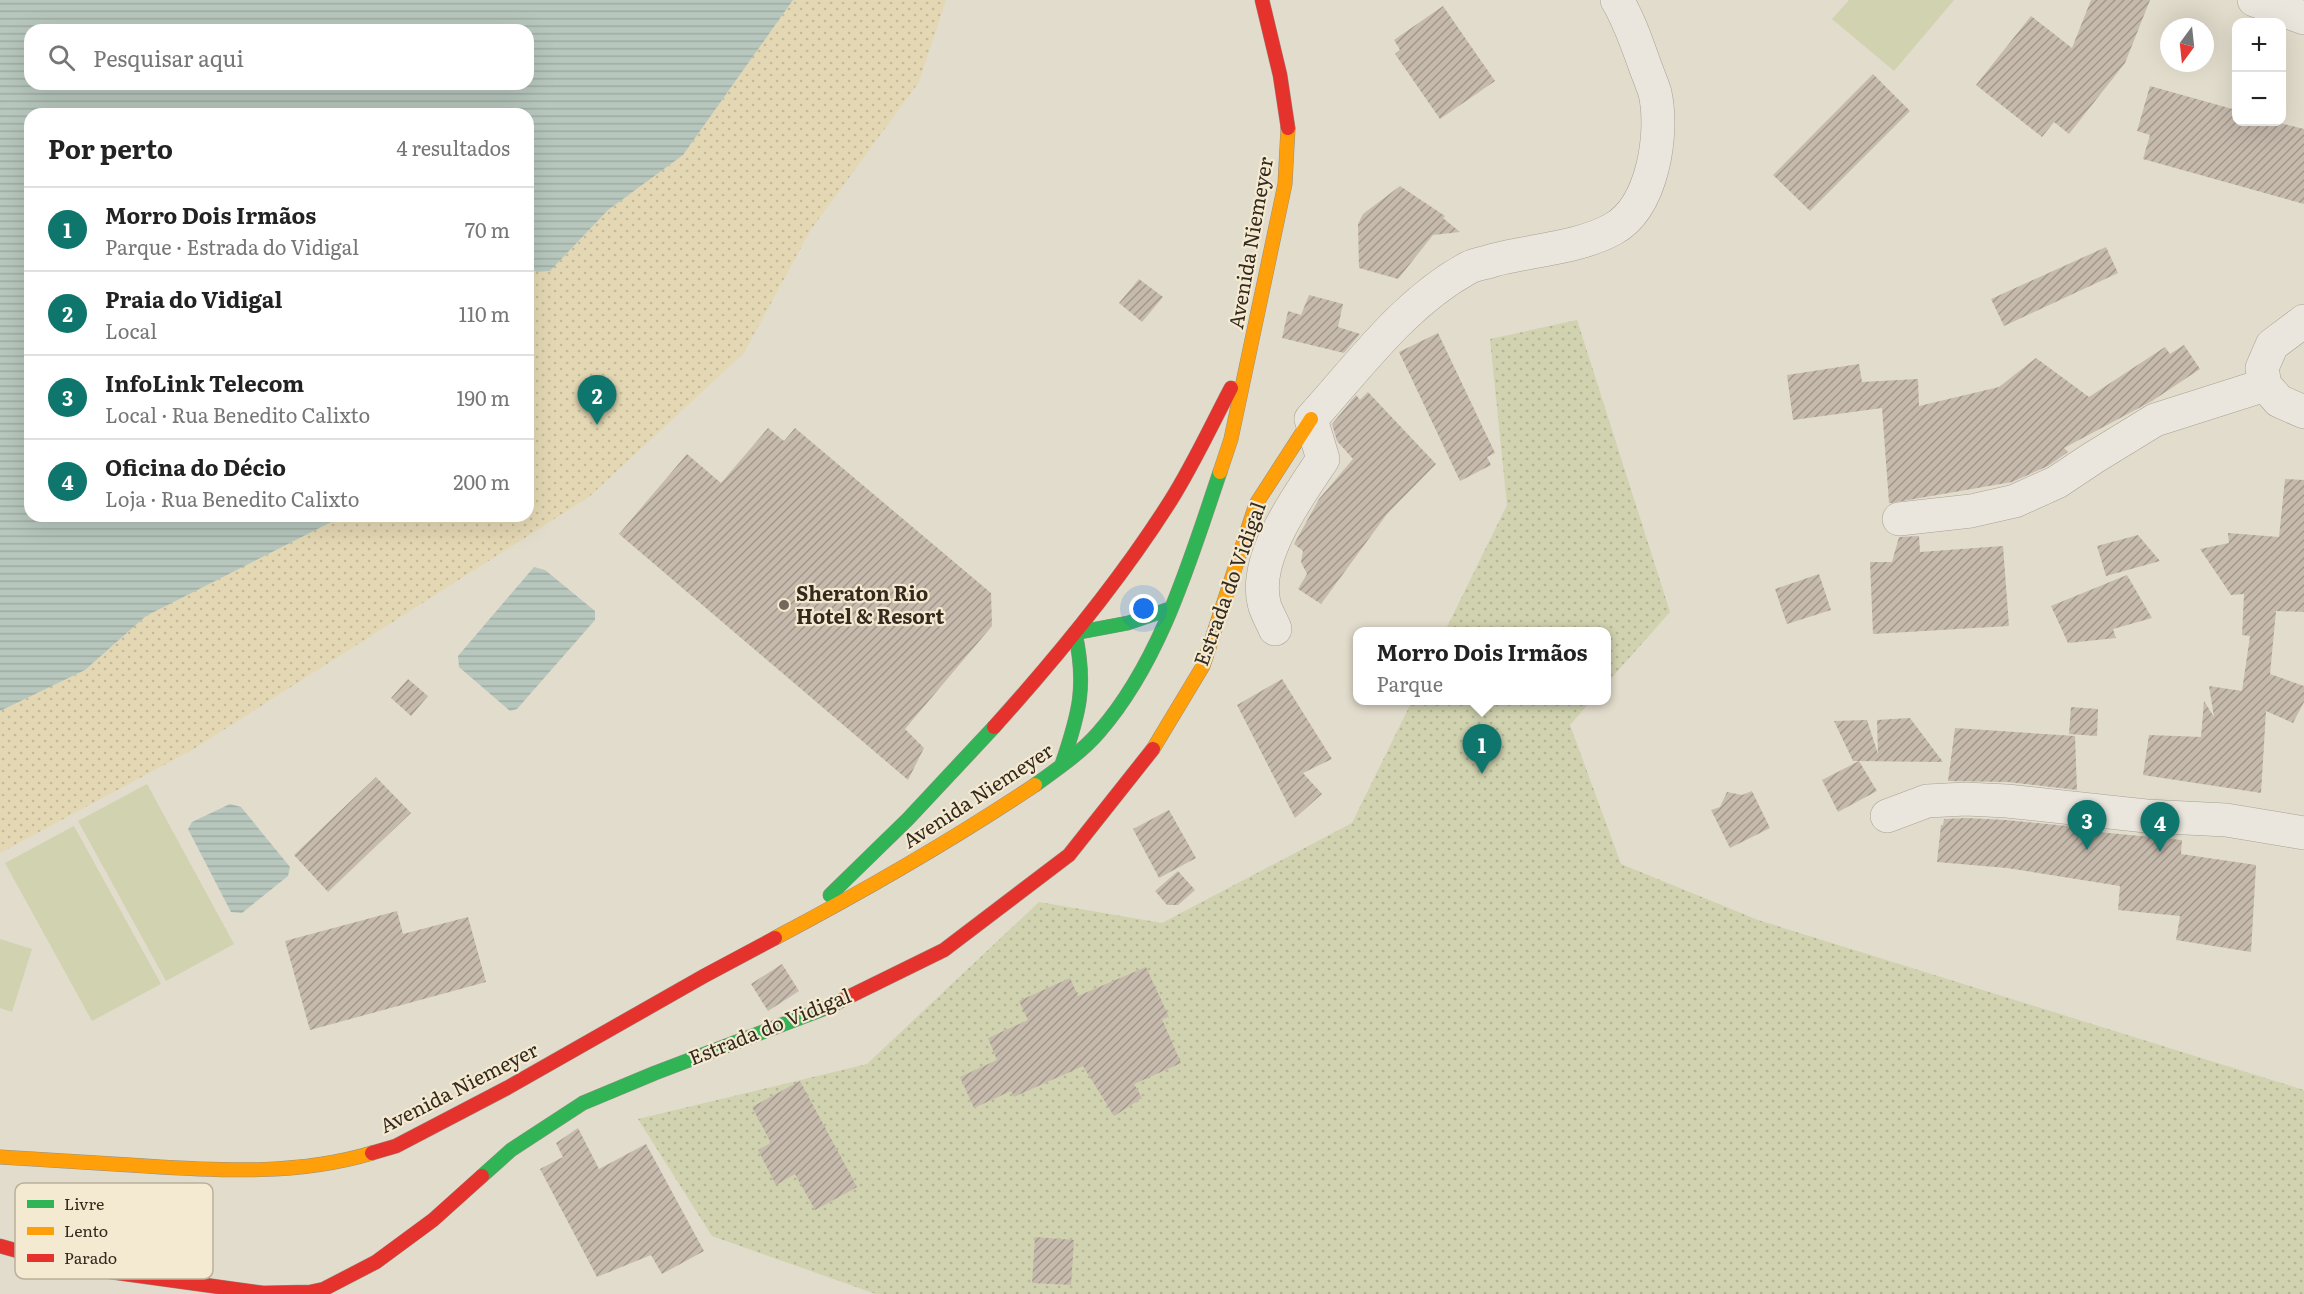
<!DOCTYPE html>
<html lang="pt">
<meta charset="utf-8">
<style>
body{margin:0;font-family:Literata,serif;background:#f2f2f2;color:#222}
.controls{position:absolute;right:18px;top:18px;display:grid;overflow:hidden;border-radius:12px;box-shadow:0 6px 24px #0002}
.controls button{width:54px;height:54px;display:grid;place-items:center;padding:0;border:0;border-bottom:2px solid #e0e0e0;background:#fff;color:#222;font:30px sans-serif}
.compass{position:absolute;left:2160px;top:18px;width:54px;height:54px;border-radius:50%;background:#fff;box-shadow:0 6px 24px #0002;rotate:195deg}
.you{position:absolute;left:1144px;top:609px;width:21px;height:21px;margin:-15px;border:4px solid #fff;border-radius:50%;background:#1a73e8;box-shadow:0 0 0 9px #1a73e833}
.badge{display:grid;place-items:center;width:39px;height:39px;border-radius:50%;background:#0f766e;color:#fff;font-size:20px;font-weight:700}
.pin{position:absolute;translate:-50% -50px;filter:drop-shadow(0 2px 3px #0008)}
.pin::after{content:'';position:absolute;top:32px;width:21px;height:18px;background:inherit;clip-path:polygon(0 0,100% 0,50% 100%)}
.popup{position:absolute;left:1353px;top:627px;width:258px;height:78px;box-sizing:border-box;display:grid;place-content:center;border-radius:12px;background:#fff;filter:drop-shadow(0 2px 4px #0005);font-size:20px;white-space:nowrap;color:#767676}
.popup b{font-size:22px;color:#222}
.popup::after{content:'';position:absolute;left:50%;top:100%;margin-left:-12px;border:12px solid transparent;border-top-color:#fff}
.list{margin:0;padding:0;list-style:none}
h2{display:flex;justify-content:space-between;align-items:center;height:78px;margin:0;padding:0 24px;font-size:26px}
h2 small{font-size:20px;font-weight:400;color:#767676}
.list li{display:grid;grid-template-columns:39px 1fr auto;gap:18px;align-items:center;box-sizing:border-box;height:84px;padding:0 24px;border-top:2px solid #e0e0e0}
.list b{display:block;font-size:22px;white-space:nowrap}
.list p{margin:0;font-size:20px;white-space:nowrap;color:#767676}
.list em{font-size:20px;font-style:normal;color:#767676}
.icon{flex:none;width:33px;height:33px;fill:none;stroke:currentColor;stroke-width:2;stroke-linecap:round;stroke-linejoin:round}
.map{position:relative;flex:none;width:2304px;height:1294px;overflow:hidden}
.search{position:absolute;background:#fff;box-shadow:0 6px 24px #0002;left:24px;top:24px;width:510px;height:66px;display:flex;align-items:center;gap:15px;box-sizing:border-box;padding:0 21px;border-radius:18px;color:#767676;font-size:22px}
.panel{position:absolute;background:#fff;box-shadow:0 6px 24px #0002;left:24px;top:108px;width:510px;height:414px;border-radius:18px}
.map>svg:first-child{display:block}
.sand{fill:url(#sand-dots)}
.park{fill:url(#park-dots)}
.garden{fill:#d1d2af}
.water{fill:url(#water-rules);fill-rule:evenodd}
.building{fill:url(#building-hatch)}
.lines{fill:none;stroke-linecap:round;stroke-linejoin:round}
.street-casing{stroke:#a7a195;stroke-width:34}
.fast-casing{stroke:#979085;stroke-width:15}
.slow-casing{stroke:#979085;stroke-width:15}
.jam-casing{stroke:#979085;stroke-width:15}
.street{stroke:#eae6dd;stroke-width:33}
.fast{stroke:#30b455;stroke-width:14}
.slow{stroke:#ff9f0a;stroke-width:14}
.jam{stroke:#e5322d;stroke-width:14}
.poi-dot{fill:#72685b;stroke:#f3ead1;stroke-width:2}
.labels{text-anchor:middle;stroke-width:4.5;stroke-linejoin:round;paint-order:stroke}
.street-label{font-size:20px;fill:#35291e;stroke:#f3ead1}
.poi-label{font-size:20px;font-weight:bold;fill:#35291e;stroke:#f3ead1;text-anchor:start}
.key{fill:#f3ead1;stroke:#bab09b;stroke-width:1.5}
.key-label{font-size:16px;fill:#35291e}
</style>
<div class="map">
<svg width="2304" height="1294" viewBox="0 0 2304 1294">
<defs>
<pattern id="sand-dots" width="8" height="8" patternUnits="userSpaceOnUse" patternTransform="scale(1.5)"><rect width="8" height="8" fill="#e4d8b4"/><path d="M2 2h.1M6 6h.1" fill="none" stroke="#c4b99a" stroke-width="1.8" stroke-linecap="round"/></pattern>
<pattern id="park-dots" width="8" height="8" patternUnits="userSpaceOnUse" patternTransform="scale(1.5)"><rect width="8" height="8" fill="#d1d2af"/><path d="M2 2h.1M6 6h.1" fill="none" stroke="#b4b496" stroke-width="1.8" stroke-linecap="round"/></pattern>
<pattern id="water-rules" width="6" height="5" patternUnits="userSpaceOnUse" patternTransform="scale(1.5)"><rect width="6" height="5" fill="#b7c7bd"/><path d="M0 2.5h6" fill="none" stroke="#9eaba2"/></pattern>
<pattern id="building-hatch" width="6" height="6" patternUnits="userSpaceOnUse" patternTransform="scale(1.5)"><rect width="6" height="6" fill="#c6baad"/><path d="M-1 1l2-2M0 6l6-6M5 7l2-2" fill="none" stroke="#a2978c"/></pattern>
</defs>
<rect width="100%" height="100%" fill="#e2dccc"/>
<path class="sand" d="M 793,0 L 946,0 L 919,82 L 810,231 L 744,353 L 589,497 L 192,750 L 0,853 L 0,711 L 85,670 L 146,616 L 343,516 L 528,516 L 528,268 L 537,272 L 550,271 L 608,210 L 683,155 Z"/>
<path class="park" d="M 1577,320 L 1670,612 L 1607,683 L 1606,632 L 1445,631 L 1507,505 L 1490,339 Z
M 1412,701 L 1591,701 L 1570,725 L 1621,864 L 1758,920 L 2304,1090 L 2304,1294 L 876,1294 L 712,1236 L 638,1119 L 867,1064 L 1039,902 L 1162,923 L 1352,823 Z"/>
<path class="garden" d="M 1849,0 L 1954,0 L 1894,71 L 1832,19 Z
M 147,784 L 234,944 L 166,981 L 78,821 Z
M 74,826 L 161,984 L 92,1021 L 5,863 Z
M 0,939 L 32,949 L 12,1012 L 0,1008 Z"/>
<path class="water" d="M 0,0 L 793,0 L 683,155 L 608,210 L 550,271 L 537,272 L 528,268 L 528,114 L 30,114 L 30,516 L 343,516 L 146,616 L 85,670 L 0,711 ZM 30,30 L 528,30 L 528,84 L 30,84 Z
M 534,567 L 545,570 L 595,611 L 595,620 L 517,709 L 510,711 L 459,667 L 458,656 Z
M 230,804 L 241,807 L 290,867 L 288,876 L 242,913 L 231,912 L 188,829 L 192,822 Z"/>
<path class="building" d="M 2091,0 L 2150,0 L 2125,63 L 2069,134 L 2054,122 L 2042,137 L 1976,85 L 2031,16 L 2072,48 Z
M 1443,6 L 1495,81 L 1440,119 L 1395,54 L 1400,50 L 1394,40 Z
M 1873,74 L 1910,111 L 1810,211 L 1773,175 Z
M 2150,86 L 2236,110 L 2236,122 L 2276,122 L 2304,129 L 2304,204 L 2143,159 L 2150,135 L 2137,131 Z
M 1400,186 L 1445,216 L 1443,218 L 1460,232 L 1433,235 L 1398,279 L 1359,268 L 1358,224 L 1363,214 Z
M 2106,247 L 2118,273 L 2004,326 L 1991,299 Z
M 1139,279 L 1163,297 L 1142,322 L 1119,303 Z
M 1309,295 L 1343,304 L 1338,327 L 1360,334 L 1344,353 L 1282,338 L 1288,311 L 1301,315 Z
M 1438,333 L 1495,453 L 1487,457 L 1491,465 L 1460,481 L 1399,352 Z
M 2184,345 L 2200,369 L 2152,401 L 2064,448 L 2068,452 L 2048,466 L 2012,482 L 1891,503 L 1889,503 L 1882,408 L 1793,420 L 1787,375 L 1859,364 L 1862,382 L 1918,379 L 1919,406 L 1999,387 L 2036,358 L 2089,397 L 2165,347 L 2170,354 Z
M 1368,392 L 1436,464 L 1387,514 L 1321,604 L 1298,589 L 1307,574 L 1301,562 L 1303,551 L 1294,544 L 1319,499 L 1353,459 L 1337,441 L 1332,424 L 1356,395 L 1360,400 Z
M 768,428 L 784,441 L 795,428 L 991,593 L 992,626 L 905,729 L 924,748 L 908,780 L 619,534 L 687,454 L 721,483 Z
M 2285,479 L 2304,480 L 2304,612 L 2276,611 L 2270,674 L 2304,686 L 2304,702 L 2293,723 L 2266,711 L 2261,793 L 2143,775 L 2149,735 L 2201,737 L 2204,701 L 2214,717 L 2209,686 L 2242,691 L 2250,636 L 2242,635 L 2244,594 L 2231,595 L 2200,549 L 2229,543 L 2228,533 L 2279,537 Z
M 2138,535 L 2160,561 L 2106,576 L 2097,546 Z
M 1919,536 L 1920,552 L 2003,546 L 2009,626 L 1873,634 L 1870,562 L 1892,562 L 1899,537 Z
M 1819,574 L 1831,610 L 1787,624 L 1775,589 Z
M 2127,575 L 2152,618 L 2113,629 L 2116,638 L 2068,643 L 2051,606 Z
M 408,679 L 428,696 L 411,716 L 391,698 Z
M 1282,679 L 1332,759 L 1303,773 L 1322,794 L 1295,818 L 1237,705 Z
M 2071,707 L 2098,709 L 2097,736 L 2069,734 Z
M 1910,718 L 1943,762 L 1853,761 L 1834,721 L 1867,720 L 1878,754 L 1877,720 Z
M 1955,728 L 2075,736 L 2077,790 L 2008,782 L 1948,781 Z
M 1859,761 L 1877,791 L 1838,812 L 1822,780 Z
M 376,777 L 411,813 L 328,892 L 294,855 Z
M 1752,791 L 1770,828 L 1730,848 L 1711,810 L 1720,807 L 1727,792 L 1742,795 Z
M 1169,810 L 1196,858 L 1159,878 L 1133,829 Z
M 1966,818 L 2006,820 L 2078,827 L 2078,830 L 2182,840 L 2181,854 L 2256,865 L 2251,952 L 2176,940 L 2180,916 L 2118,910 L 2120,886 L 2007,868 L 1937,862 L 1941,825 L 1943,825 L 1944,819 Z
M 1178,871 L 1195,890 L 1178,905 L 1167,905 L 1155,891 Z
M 397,911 L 403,934 L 468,917 L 486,982 L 310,1030 L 285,941 Z
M 782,964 L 799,991 L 768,1011 L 751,984 Z
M 1146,967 L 1169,1017 L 1162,1019 L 1181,1063 L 1134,1084 L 1142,1098 L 1114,1116 L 1083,1066 L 1014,1097 L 1011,1091 L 974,1108 L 960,1077 L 997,1060 L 988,1038 L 1028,1020 L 1019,1001 L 1070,978 L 1078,996 Z
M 800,1081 L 857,1187 L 815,1210 L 795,1174 L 776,1185 L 758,1150 L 771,1143 L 752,1107 Z
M 578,1128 L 599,1169 L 646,1144 L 704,1251 L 662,1274 L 651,1255 L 597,1277 L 540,1169 L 563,1157 L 556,1143 Z
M 1035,1237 L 1074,1240 L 1071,1285 L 1032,1283 Z"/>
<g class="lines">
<g class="street-casing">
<path id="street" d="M 2254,0 L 2304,18
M 2304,321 L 2272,345 L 2262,368 L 2265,385 L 2279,401 L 2304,412
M 1899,519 L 1971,511 L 2015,501 L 2057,482 L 2093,458 L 2155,420 L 2265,385
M 1275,629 C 1272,621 1266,612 1264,603 C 1253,557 1299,495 1323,459 L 1311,419 C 1359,366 1404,303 1468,268 C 1476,264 1486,263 1494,260 C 1532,250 1579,248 1613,229 C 1653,207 1664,133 1655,93 C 1652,83 1647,72 1644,63 C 1636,41 1629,20 1617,0
M 1887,816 L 1927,801 L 1966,799 L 2007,801 L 2146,816 L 2226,820 L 2304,833"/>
</g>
<g class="fast-casing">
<path id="fast" d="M 1062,764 C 1079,714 1087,686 1075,633 L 1128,623 L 1169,609
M 1035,785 C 1057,769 1081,753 1099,732 C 1161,661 1190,560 1220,472
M 830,895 L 908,819 L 994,727
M 482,1176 L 511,1150 L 583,1103 L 655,1073 L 826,1008"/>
</g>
<g class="slow-casing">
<path id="slow" d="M 1220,472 L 1231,439 L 1285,184 L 1288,128
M 1153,749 L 1203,666 L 1256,504 L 1311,419
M 775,938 C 864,891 951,841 1035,785
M 0,1157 C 49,1160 97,1163 146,1166 C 221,1171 299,1175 372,1153"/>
</g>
<g class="jam-casing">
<path id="jam" d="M 1262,0 L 1280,75 L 1288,128
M 994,727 C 1058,656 1120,581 1171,500 C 1193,465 1211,426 1231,388
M 826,1008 L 944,950 L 1069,855 L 1153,749
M 372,1153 L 396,1146 L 507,1088 L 704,976 L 775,938
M 0,1246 L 75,1267 L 263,1293 L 310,1292 L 324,1289 L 376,1262 L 433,1220 L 482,1176"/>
</g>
<use href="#street" class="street"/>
<use href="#fast" class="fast"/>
<use href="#slow" class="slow"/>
<use href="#jam" class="jam"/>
</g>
<circle class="poi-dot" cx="784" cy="605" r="6"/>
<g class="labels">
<g class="street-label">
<text transform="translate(1251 243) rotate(-80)" y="7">Avenida Niemeyer</text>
<text transform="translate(1230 584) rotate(-70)" y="7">Estrada do Vidigal</text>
<text transform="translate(978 796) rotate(-33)" y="7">Avenida Niemeyer</text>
<text transform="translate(770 1027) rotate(-22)" y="7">Estrada do Vidigal</text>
<text transform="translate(459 1088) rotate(-27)" y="7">Avenida Niemeyer</text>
</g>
<g class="poi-label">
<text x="796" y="601">Sheraton Rio<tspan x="796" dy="23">Hotel &amp; Resort</tspan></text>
</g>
</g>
<rect x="15" y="1183" width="198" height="96" rx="9" class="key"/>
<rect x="27" y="1200" width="27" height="8" fill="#30b455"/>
<rect x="27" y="1227" width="27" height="8" fill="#ff9f0a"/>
<rect x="27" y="1254" width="27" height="8" fill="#e5322d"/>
<g class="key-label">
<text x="64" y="1210">Livre</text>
<text x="64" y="1237">Lento</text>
<text x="64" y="1264">Parado</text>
</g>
</svg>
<div class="controls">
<button>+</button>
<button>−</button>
</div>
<svg class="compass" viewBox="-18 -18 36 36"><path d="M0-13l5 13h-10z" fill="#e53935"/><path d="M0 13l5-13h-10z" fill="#767676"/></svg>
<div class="you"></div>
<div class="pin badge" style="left:1482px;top:774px">1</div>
<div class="popup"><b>Morro Dois Irmãos</b>Parque</div>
<div class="pin badge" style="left:597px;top:425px">2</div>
<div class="pin badge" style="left:2087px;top:850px">3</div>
<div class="pin badge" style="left:2160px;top:852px">4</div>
<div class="search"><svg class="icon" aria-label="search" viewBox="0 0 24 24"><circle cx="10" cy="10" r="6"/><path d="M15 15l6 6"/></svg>Pesquisar aqui</div>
<section class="panel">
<h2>Por perto<small>4 resultados</small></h2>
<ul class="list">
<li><span class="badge">1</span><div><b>Morro Dois Irmãos</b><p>Parque · Estrada do Vidigal</p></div><em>70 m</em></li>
<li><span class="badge">2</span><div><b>Praia do Vidigal</b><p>Local</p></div><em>110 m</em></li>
<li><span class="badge">3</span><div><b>InfoLink Telecom</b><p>Local · Rua Benedito Calixto</p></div><em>190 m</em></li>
<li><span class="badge">4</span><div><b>Oficina do Décio</b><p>Loja · Rua Benedito Calixto</p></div><em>200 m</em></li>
</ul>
</section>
</div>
